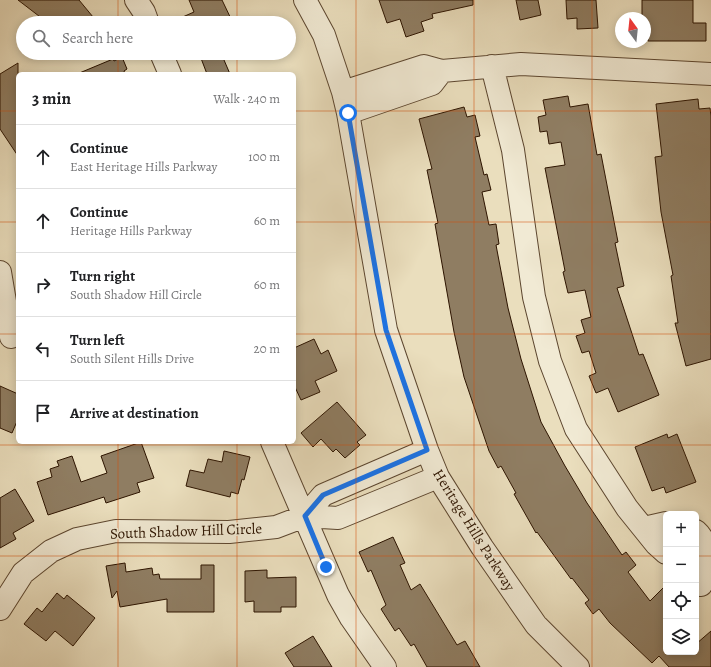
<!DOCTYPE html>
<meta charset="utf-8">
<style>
body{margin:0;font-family:Alegreya,serif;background:#f2f2f2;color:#202124}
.controls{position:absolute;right:12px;bottom:12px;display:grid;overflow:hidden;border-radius:6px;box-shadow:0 2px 10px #0003}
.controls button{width:36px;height:36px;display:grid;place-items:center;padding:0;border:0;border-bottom:1px solid #e0e0e0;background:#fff;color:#202124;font:20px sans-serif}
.compass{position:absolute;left:615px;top:12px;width:36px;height:36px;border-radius:50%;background:#fff;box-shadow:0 2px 10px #0003;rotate:345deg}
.stop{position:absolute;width:12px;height:12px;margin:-9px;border:3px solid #1a73e8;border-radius:50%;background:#fff}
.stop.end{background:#1a73e8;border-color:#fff;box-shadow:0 1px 4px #0008}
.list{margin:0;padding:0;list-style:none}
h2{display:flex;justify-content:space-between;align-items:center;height:52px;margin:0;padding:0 16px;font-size:17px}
h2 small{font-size:13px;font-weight:400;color:#757577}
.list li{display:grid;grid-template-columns:26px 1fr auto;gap:12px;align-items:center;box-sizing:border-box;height:64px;padding:0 16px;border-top:1px solid #e0e0e0}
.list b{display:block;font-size:15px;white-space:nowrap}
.list p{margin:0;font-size:13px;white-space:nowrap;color:#757577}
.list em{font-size:13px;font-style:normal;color:#757577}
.icon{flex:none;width:22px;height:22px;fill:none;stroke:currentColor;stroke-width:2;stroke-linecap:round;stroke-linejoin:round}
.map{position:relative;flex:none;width:711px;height:667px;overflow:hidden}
.search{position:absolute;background:#fff;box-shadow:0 2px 10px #0003;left:16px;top:16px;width:280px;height:44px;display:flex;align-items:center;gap:10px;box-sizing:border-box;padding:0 14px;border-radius:22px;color:#757577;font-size:15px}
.panel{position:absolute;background:#fff;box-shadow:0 2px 10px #0003;left:16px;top:72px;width:280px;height:372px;border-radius:6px}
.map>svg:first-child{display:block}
.building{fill:#8f7d62;stroke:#2d1400}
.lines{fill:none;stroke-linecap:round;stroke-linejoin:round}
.minor-casing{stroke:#5c462f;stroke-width:24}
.minor{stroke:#f1ead4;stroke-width:22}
.route{stroke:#1a73e8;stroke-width:5}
.grid{fill:none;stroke:#d5520b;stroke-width:1;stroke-opacity:0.55}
.labels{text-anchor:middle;stroke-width:3;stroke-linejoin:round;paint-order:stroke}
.street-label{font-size:15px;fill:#2d1400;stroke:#f1ead4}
</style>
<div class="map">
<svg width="711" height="667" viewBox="0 0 711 667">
<rect width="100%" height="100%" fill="#eadebd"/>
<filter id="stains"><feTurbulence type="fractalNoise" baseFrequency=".005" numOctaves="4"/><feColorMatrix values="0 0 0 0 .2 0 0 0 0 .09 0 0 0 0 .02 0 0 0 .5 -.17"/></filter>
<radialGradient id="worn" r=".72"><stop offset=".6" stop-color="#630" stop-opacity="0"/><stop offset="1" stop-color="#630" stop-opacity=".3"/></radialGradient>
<path class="building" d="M 18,0 L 79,0 L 98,23 L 48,23 Z
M 189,0 L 222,0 L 233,23 L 169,23 L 194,12 Z
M 379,0 L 473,0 L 473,5 L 432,14 L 433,18 L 421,22 L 424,31 L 406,37 L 400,19 L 387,23 Z
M 516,0 L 538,0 L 541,15 L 520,20 Z
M 566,0 L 596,0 L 598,28 L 577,29 L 577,18 L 567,19 Z
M 642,0 L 693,0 L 693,23 L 706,23 L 706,41 L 648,41 L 648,26 L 645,26 L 645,18 L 642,18 Z
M 199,53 L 221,53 L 230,74 L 207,74 Z
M 122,57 L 127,69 L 124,71 L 125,74 L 77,74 L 113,59 L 114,61 Z
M 18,63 L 18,156 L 0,129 L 0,74 Z
M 568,96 L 570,107 L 588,104 L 597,155 L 601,154 L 618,242 L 615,243 L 624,286 L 617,288 L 639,355 L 643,354 L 659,395 L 618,412 L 608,388 L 596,393 L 589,376 L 596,373 L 589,351 L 582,353 L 576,336 L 585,333 L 581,320 L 591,317 L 585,290 L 568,293 L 563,272 L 565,271 L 545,168 L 565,165 L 561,142 L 549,144 L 547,131 L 540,132 L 538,117 L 546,115 L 543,100 Z
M 698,99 L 699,109 L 710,108 L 711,116 L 711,359 L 686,366 L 675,323 L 678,323 L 671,276 L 673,275 L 661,212 L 655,157 L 662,156 L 656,104 Z
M 464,107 L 467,117 L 475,115 L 480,136 L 475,137 L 484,175 L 487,174 L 491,190 L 482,192 L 489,225 L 496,224 L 499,244 L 496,245 L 508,308 L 521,359 L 541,422 L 565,466 L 587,503 L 622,555 L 626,552 L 636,565 L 628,572 L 650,601 L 666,585 L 666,652 L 696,652 L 696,644 L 711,631 L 711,667 L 669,667 L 659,656 L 652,663 L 610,623 L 599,609 L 593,614 L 585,603 L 589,600 L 572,578 L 571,579 L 537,532 L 536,533 L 514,494 L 516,493 L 501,466 L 498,468 L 489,451 L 464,377 L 454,332 L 435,224 L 438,223 L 427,170 L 432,169 L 419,119 Z
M 314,339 L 321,354 L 328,350 L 337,371 L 315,381 L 320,392 L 301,400 L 294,385 L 294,348 Z
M 0,386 L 18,394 L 18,419 L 12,433 L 0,428 Z
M 337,402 L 366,435 L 357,442 L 360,445 L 345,458 L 336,449 L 333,452 L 321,439 L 313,447 L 301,433 Z
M 667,434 L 668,438 L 677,434 L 696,482 L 666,493 L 664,487 L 652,491 L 635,447 Z
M 141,442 L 154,478 L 137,483 L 140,492 L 106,503 L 104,497 L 48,515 L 37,482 L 52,477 L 50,469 L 59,466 L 57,461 L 72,456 L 81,482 L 107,473 L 101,456 Z
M 224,451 L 250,457 L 244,480 L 242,479 L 238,494 L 231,492 L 230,497 L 186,486 L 190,470 L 204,473 L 208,459 L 222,462 Z
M 15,489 L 34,521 L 13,533 L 16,539 L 0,548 L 0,498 Z
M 393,537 L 405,563 L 400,565 L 411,590 L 420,584 L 457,645 L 465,641 L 480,667 L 427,667 L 414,644 L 411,646 L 399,628 L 395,631 L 381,609 L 386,605 L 371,570 L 368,572 L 359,552 Z
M 125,563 L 126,572 L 152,568 L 153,575 L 159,574 L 160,579 L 201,579 L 201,565 L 214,565 L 214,612 L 167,612 L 167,599 L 120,607 L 117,591 L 112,598 L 106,566 Z
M 267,570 L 267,578 L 296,577 L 296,607 L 281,607 L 281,612 L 254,612 L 254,601 L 245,602 L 245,571 Z
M 57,593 L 64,599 L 67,595 L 95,618 L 73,646 L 55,631 L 46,641 L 24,624 L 37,608 L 42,612 Z
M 313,636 L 332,667 L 294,667 L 285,653 Z"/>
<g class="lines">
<g class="minor-casing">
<path id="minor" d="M 136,0 L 144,12 L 148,23
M 305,0 L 324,35 L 343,92 L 348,113 L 386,330 L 427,450 L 438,477 L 482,547 L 536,625 L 578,667
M 161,53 L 170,74
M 492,66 L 513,150 L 534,297 L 550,361 L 576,429 L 627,508 L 656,544 L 666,553
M 343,92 L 424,66 L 442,71 L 521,64 L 711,74
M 348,113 L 432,84 L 442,71
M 0,272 L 11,337
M 272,442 L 338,595 L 351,618 L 385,667
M 305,516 L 323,495 L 427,450
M 644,528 L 666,523
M 696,531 C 711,544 705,568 701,585
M 0,609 L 23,573 L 51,551 L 77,539 L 116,531 L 229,532 L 276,527 L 305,516 L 338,518 L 438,477"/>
</g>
<use href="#minor" class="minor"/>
</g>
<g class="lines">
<path class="route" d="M 326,567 L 305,516 L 323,495 L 427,450 L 386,330 L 348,113"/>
</g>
<path class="grid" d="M 118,0 L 118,23M 237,0 L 237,23M 356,0 L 356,667M 474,0 L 474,667M 592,0 L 592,667M 118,53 L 118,74M 237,53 L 237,74M 0,111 L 18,111M 294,111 L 711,111M 0,222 L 18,222M 294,222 L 711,222M 0,334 L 18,334M 294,334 L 711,334M 118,442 L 118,667M 237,442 L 237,667M 0,445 L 711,445M 0,556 L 666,556M 696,556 L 711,556"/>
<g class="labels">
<g class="street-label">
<text transform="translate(474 530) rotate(58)" y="5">Heritage Hills Parkway</text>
<text transform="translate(186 531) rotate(-2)" y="5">South Shadow Hill Circle</text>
</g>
</g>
<rect width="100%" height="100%" filter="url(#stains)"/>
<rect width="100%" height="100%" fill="url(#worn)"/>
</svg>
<div class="controls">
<button>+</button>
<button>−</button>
<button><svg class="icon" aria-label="locate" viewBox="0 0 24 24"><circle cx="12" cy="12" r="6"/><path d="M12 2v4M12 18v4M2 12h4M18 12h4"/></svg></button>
<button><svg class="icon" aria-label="layers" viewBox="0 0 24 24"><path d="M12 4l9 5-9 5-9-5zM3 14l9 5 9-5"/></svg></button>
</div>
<svg class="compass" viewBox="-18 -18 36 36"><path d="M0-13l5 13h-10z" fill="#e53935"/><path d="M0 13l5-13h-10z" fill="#757577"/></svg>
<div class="stop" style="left:348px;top:113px"></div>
<div class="stop end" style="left:326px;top:567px"></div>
<div class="search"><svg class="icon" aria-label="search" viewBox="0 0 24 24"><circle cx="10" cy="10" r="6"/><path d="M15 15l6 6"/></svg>Search here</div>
<section class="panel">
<h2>3 min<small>Walk · 240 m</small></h2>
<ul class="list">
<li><svg class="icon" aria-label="ahead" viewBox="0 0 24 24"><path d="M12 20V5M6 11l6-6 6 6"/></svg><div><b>Continue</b><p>East Heritage Hills Parkway</p></div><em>100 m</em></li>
<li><svg class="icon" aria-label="ahead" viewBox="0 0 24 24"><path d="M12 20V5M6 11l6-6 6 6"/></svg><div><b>Continue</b><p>Heritage Hills Parkway</p></div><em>60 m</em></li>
<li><svg class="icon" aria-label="right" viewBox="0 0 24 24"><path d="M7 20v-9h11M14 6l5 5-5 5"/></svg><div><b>Turn right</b><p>South Shadow Hill Circle</p></div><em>60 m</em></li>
<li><svg class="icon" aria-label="left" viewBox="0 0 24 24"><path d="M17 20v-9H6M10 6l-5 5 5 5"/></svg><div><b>Turn left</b><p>South Silent Hills Drive</p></div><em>20 m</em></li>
<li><svg class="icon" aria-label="arrive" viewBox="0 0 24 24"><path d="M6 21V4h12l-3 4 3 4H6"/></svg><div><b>Arrive at destination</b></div></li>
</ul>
</section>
</div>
